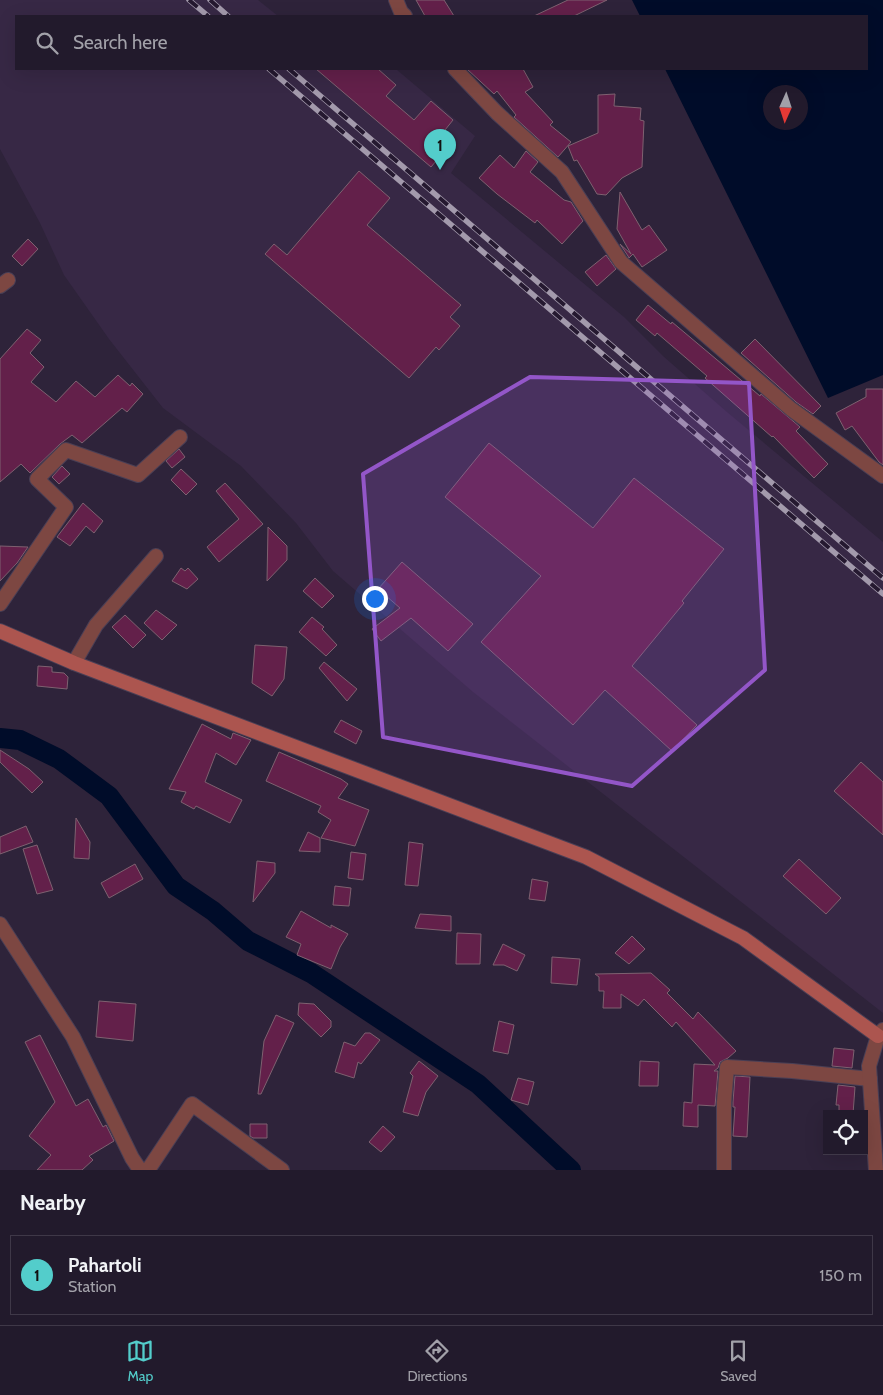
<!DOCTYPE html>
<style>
body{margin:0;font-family:Cabin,sans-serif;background:#2e2738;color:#f1f3f6}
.controls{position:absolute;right:15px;bottom:15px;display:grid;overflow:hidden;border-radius:0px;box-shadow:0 5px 20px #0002}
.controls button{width:45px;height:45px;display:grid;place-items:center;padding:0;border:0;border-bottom:1px solid #3f3848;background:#221a2c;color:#f1f3f6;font:25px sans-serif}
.compass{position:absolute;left:763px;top:85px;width:45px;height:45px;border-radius:50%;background:#221a2c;box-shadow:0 5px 20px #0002;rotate:183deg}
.you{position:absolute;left:374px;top:598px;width:18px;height:18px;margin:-12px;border:4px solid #fff;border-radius:50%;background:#1a73e8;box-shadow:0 0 0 8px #1a73e833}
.badge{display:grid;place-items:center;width:32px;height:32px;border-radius:50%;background:#53cdcb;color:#111;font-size:16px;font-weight:700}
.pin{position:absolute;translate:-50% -41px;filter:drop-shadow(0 1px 2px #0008)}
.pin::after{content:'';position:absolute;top:26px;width:18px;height:15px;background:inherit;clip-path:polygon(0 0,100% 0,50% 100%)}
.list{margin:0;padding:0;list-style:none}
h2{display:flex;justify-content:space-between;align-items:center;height:65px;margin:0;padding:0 20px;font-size:21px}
h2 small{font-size:16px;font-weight:400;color:#a2a1a9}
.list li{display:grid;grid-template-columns:32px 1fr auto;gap:15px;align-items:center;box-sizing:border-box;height:80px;margin:0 10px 10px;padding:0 10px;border:1px solid #3f3848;border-radius:0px}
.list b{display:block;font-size:19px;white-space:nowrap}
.list p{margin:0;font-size:16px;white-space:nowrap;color:#a2a1a9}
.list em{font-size:16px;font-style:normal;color:#a2a1a9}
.icon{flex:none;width:28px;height:28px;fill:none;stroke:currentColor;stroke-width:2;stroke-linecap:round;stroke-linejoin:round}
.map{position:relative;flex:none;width:883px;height:1170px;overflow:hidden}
.search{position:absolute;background:#221a2c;box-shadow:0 5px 20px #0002;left:15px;right:15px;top:15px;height:55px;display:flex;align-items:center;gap:12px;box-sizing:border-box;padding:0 18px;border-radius:0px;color:#a2a1a9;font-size:19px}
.sheet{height:155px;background:#221a2c}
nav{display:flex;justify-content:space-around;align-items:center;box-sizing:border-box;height:70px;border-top:1px solid #3f3848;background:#221a2c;font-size:14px;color:#a2a1a9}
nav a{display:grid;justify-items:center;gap:2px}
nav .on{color:#53cdcb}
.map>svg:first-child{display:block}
.built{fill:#372845}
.water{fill:#000c29;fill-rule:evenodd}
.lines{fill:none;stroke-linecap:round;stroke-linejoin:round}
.canal{stroke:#000c29;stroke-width:20}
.building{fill:#63204a;stroke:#7e6170}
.minor-casing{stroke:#4a3f55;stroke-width:16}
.tertiary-casing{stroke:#4a3f55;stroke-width:16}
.secondary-casing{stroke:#4a3f55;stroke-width:16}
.minor{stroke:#7d4742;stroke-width:14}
.tertiary{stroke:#7d4742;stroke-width:14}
.secondary{stroke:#ac554f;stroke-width:14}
.rail-casing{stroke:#a39aac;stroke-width:5.5}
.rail{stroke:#251930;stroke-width:4;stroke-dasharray:11;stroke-linecap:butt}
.marked{fill:#9356c8;fill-opacity:0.2;stroke:#9356c8;stroke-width:4;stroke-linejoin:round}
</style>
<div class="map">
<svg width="883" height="1170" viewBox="0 0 883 1170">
<rect width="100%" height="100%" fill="#2e233a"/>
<path class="built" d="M 0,0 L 258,0 L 278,16 L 16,16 L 16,69 L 396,69 L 475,136 L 451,173 L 624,317 L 663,356 L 727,412 L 883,542 L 883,1013 L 473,692 L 333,571 L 296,523 L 241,466 L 163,408 L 109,339 L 64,275 L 40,223 L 0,149 Z"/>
<path class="water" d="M 632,0 L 883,0 L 883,375 L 828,398 L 665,69 L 867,69 L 867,16 L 640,16 ZM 770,92 L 800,92 L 800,122 L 770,122 Z"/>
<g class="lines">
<path class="canal" d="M 0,738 L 20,740 L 59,759 L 109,796 L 176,886 L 213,911 L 248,941 L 311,973 L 478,1084 L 571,1170"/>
</g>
<path class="building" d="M 416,0 L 444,0 L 454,16 L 425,16 Z
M 568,0 L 607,0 L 574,16 L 534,16 Z
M 316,69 L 378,69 L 396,85 L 386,96 L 414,120 L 431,101 L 453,120 L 437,140 L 447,148 L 431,167 Z
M 467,69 L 523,69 L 533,87 L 525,92 L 553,122 L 550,125 L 571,142 L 558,157 L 514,117 L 516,115 L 497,91 L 494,94 Z
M 615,94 L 614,106 L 641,108 L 640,120 L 644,121 L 642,167 L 622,178 L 606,195 L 597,194 L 577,160 L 574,161 L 568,146 L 598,133 L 598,95 Z
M 526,151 L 538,162 L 530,172 L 564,200 L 571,202 L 583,221 L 562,244 L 537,220 L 535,223 L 497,194 L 479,178 L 500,155 L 514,168 Z
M 359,171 L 390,198 L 367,225 L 461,305 L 450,317 L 460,326 L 439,350 L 436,347 L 409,378 L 265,254 L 274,244 L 287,255 Z
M 620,192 L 642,230 L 649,225 L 667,250 L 642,267 L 633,254 L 629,258 L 628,256 L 620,244 L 631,254 L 617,229 Z
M 28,239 L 38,249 L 22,266 L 12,256 Z
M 606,255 L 616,269 L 597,286 L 585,272 Z
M 648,305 L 671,324 L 672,322 L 760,396 L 761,394 L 800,427 L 796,431 L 828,464 L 814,478 L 773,436 L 772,437 L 705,378 L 707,376 L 657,333 L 655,336 L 636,320 Z
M 27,329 L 41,340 L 30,353 L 44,367 L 31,382 L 56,402 L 76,381 L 95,397 L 118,375 L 130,386 L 132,383 L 143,394 L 127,412 L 122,408 L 82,443 L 72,435 L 60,444 L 30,473 L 21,464 L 0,482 L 0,359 Z
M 755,339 L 821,406 L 813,414 L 796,402 L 741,353 Z
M 866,389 L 883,389 L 883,465 L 879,462 L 852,426 L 845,430 L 836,413 L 866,397 Z
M 489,443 L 593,528 L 634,478 L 724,549 L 682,601 L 684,603 L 632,666 L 697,725 L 672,751 L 605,690 L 573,725 L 481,642 L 541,576 L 445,497 Z
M 179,449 L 185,457 L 172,468 L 166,461 Z
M 62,466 L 70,474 L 59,484 L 52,477 Z
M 181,469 L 197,484 L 186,495 L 171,480 Z
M 225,483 L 263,524 L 219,562 L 207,547 L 239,519 L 216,491 Z
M 83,503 L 103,521 L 94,533 L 86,526 L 70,546 L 57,537 Z
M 268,527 L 287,546 L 287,560 L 267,581 Z
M 0,546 L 28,547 L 17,563 L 0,581 Z
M 402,562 L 473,624 L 448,651 L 411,618 L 381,641 L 372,629 L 400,608 L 378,589 Z
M 181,568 L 185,571 L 188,568 L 198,579 L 187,589 L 172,581 Z
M 315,578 L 334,596 L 322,608 L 303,591 Z
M 156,610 L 177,625 L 162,640 L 144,623 Z
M 125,615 L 146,635 L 133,648 L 112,627 Z
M 312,617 L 324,627 L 322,629 L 337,645 L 326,656 L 299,632 Z
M 255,645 L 287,647 L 284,679 L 272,696 L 252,683 Z
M 324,662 L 357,689 L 347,701 L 319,668 Z
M 38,666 L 52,667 L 52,672 L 64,673 L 68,677 L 67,689 L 37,686 Z
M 341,720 L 362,731 L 356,744 L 334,732 Z
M 202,724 L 231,739 L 233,733 L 251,740 L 236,765 L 216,753 L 205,782 L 242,800 L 230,823 L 196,806 L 194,809 L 181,802 L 186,792 L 169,789 Z
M 0,750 L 29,769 L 43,782 L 32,793 L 0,762 Z
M 279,752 L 341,779 L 348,784 L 338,798 L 369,810 L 355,846 L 321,838 L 331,820 L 318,812 L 321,806 L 266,781 Z
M 861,762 L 883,782 L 883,835 L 834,791 Z
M 76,818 L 90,842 L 89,859 L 74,858 Z
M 26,826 L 33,842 L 0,854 L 0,837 Z
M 308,832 L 320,838 L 320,852 L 299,851 Z
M 409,842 L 423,844 L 418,886 L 405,885 Z
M 37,845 L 53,890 L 37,894 L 23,849 Z
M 351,852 L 366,854 L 363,880 L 348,878 Z
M 799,859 L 841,898 L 826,914 L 783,876 Z
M 257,861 L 275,863 L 275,873 L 253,902 Z
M 135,864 L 143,879 L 109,898 L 101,883 Z
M 532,879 L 548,882 L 545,901 L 529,899 Z
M 335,886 L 351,888 L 349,906 L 333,905 Z
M 301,911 L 331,928 L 331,925 L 348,934 L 340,947 L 331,969 L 297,955 L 301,944 L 286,937 Z
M 420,914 L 451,916 L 451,931 L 415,928 Z
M 457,933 L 481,934 L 480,964 L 456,964 Z
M 632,936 L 645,949 L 629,964 L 615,953 Z
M 503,944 L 525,955 L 517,971 L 504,965 L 493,965 Z
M 552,957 L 580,959 L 577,985 L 551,983 Z
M 651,973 L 670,990 L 667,993 L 693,1019 L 698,1012 L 736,1051 L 728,1058 L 720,1062 L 718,1068 L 714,1071 L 718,1071 L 715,1106 L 698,1105 L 698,1127 L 683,1126 L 684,1102 L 692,1103 L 694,1064 L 715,1065 L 676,1022 L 672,1027 L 644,999 L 638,1006 L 621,994 L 621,1008 L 603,1008 L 604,991 L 599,991 L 599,977 L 595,974 Z
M 99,1001 L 136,1004 L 133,1041 L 96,1037 Z
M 299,1003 L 314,1004 L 331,1021 L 331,1027 L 321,1037 L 298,1015 Z
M 276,1015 L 294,1023 L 261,1094 L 258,1094 L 264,1041 Z
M 499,1021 L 514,1025 L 508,1054 L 493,1051 Z
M 365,1033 L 370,1033 L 380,1040 L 361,1064 L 358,1062 L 354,1078 L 335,1072 L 344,1042 L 355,1046 Z
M 40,1035 L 76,1106 L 88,1099 L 103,1127 L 106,1125 L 114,1141 L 89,1156 L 93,1160 L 82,1170 L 37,1170 L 51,1155 L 29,1136 L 55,1102 L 25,1042 Z
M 834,1048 L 854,1050 L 852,1068 L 832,1066 Z
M 419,1061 L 438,1076 L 426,1092 L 418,1116 L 403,1112 L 413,1076 L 410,1073 Z
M 640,1061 L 659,1062 L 658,1086 L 639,1086 Z
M 735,1076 L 750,1077 L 747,1137 L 733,1136 L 735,1107 L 733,1107 L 733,1102 Z
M 518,1078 L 534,1082 L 528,1105 L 511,1100 Z
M 838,1085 L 855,1087 L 853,1114 L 839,1114 L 839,1105 L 836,1105 Z
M 250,1124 L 267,1124 L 267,1138 L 253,1138 L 250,1136 Z
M 383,1126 L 395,1137 L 381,1152 L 369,1142 Z"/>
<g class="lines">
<g class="minor-casing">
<path id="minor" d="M 0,286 L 8,280
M 0,604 L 66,507 L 37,479 L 66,450 L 138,475 L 180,437
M 74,663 L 96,625 L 156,556
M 0,924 L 73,1037 L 132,1158 L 140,1170
M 148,1170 L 192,1104 L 282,1170
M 724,1170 L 724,1102 L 727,1067 L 792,1071 L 870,1079"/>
</g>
<g class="tertiary-casing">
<path id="tertiary" d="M 396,0 L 401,12 L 405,16
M 455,69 L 497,113 L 562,172 L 621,262 L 791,409 L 883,476
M 876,1170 L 869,1066 L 878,1036 L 883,1030"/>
</g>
<g class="secondary-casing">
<path id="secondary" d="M 0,631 L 74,663 L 586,857 L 743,938 L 878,1036"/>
</g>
<use href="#minor" class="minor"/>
<use href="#tertiary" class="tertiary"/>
<use href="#secondary" class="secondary"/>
<g class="rail-casing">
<path id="rail" d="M 189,0 L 208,16
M 210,0 L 228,16
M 269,69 L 883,594
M 289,69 L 883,578"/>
</g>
<use href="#rail" class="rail"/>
</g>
<path class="marked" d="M 530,377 L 749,383 L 765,670 L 632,786 L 383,737 L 363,474 Z"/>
</svg>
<div class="controls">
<button><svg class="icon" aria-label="locate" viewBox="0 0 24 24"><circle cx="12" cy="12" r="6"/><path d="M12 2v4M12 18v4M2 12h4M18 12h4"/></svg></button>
</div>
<svg class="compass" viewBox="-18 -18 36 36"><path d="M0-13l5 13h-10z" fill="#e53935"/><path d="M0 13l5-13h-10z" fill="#a2a1a9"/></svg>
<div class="you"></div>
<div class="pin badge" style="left:440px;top:170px">1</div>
<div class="search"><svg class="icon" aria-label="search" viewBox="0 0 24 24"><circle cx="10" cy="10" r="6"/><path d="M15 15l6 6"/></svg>Search here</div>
</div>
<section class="sheet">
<h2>Nearby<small></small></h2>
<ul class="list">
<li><span class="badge">1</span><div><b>Pahartoli</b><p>Station</p></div><em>150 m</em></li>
</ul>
</section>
<nav>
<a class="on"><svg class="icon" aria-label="map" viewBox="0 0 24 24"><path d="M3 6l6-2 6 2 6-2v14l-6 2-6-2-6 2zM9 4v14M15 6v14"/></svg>Map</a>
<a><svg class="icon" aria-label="directions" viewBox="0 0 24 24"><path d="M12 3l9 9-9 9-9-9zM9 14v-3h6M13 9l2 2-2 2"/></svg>Directions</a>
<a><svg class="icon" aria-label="saved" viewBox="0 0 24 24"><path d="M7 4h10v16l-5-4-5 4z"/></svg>Saved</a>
</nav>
